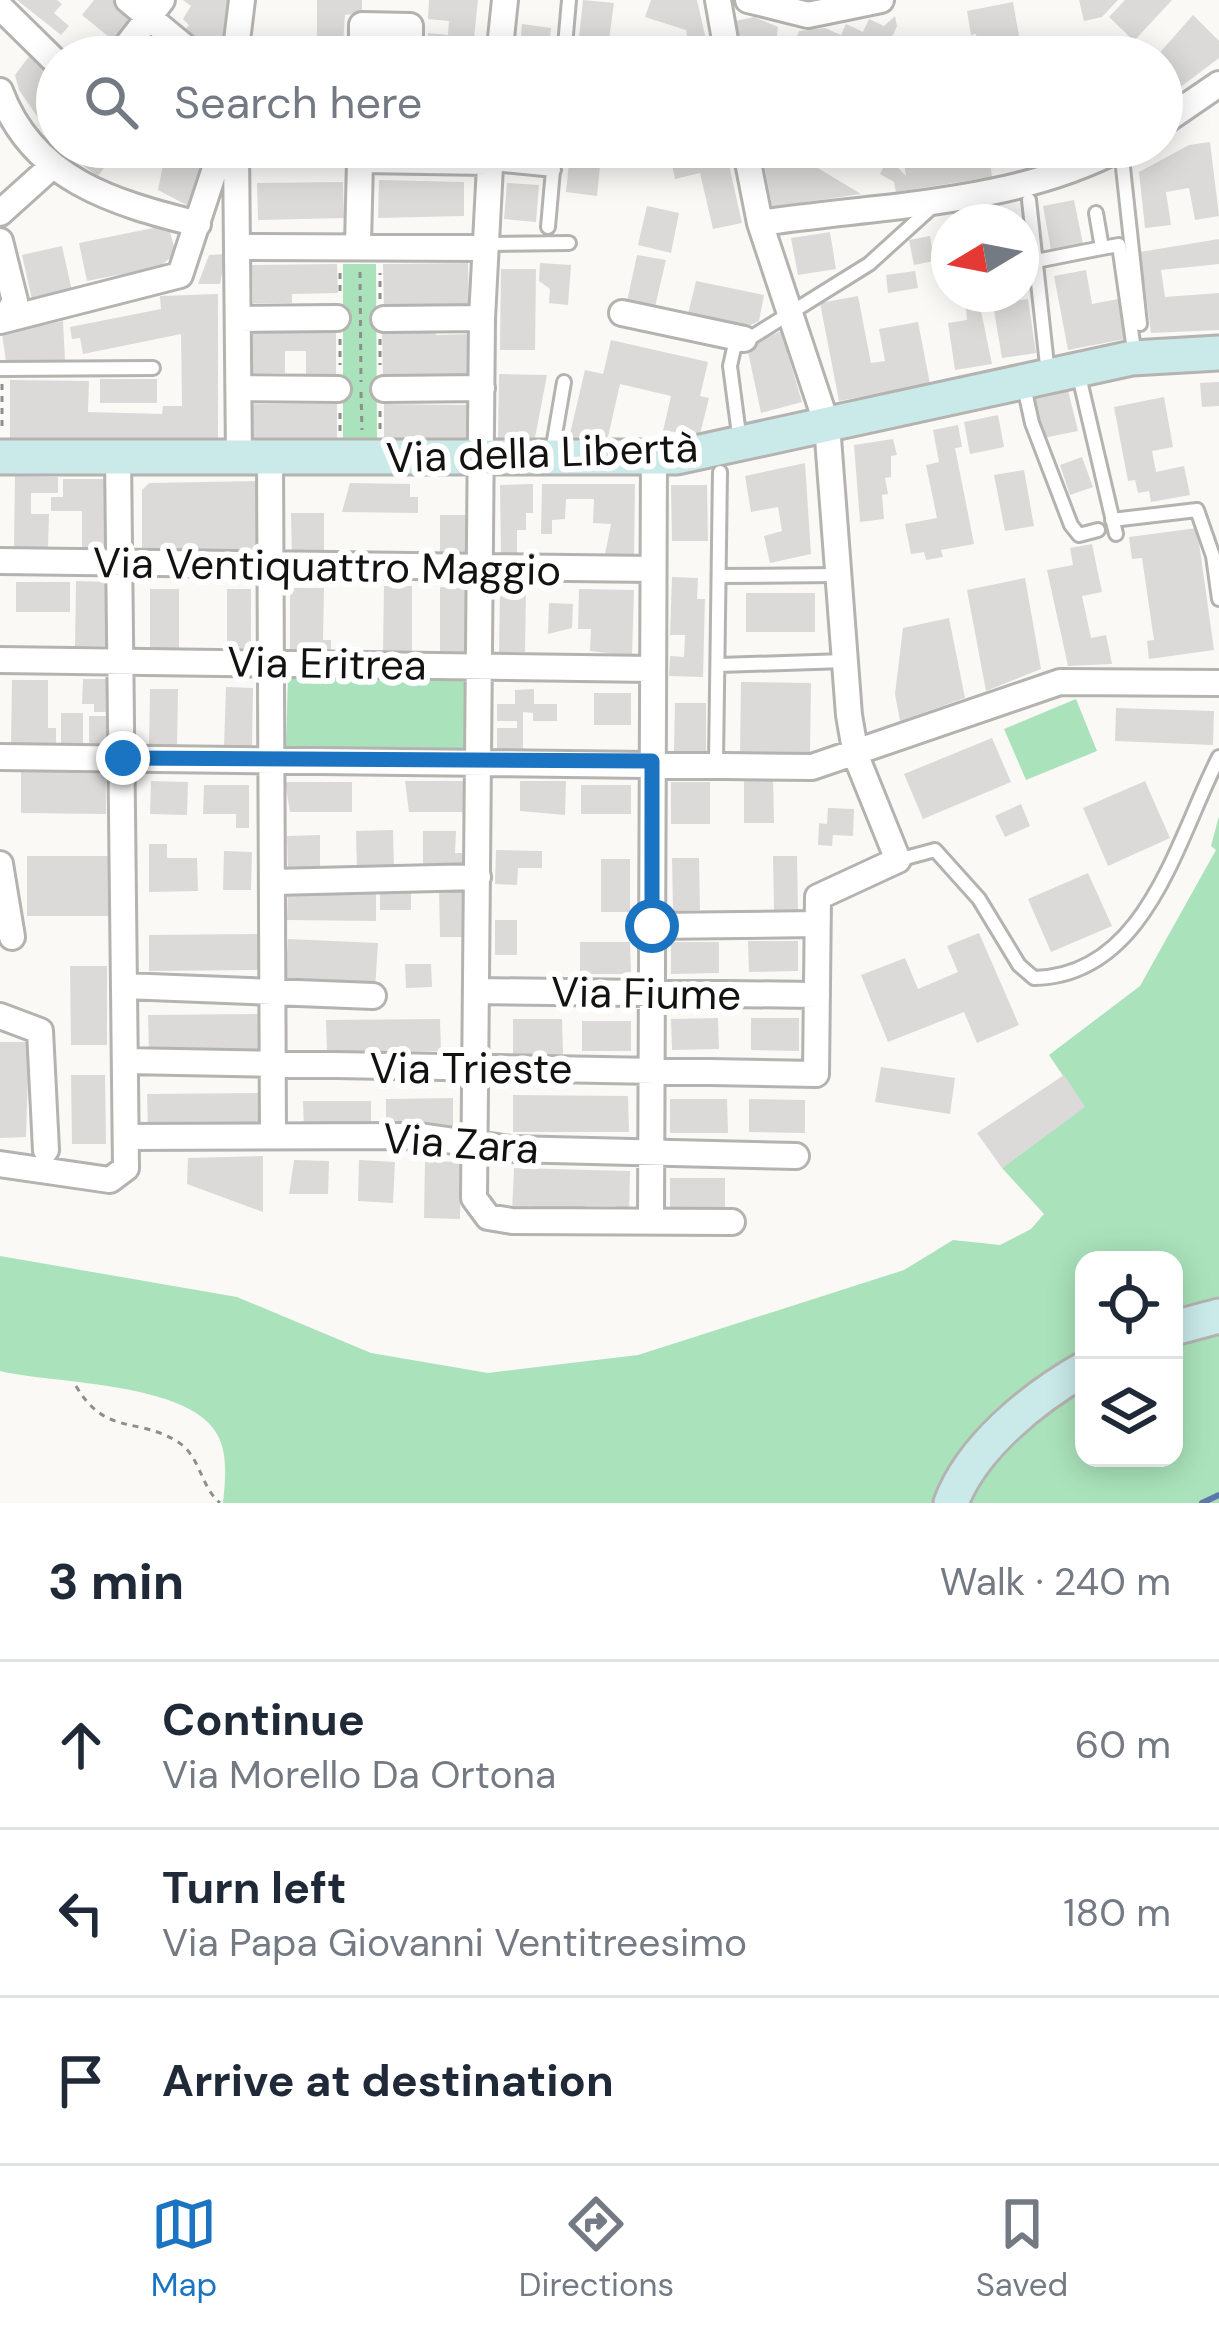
<!DOCTYPE html>
<meta charset="utf-8">
<style>
body{margin:0;font-family:"DM Sans",sans-serif;background:#f6f6f7;color:#1f2937}
.controls{position:absolute;right:36px;bottom:36px;display:grid;overflow:hidden;border-radius:24px;box-shadow:0 6px 30px #0003}
.controls button{width:108px;height:108px;display:grid;place-items:center;padding:0;border:0;border-bottom:3px solid #e0e1e3;background:#fff;color:#1f2937;font:60px sans-serif}
.compass{position:absolute;left:931px;top:204px;width:108px;height:108px;border-radius:50%;background:#fff;box-shadow:0 6px 30px #0003;rotate:260deg}
.stop{position:absolute;width:36px;height:36px;margin:-27px;border:9px solid #1b74c1;border-radius:50%;background:#fff}
.stop.end{background:#1b74c1;border-color:#fff;box-shadow:0 3px 12px #0008}
.list{margin:0;padding:0;list-style:none}
h2{display:flex;justify-content:space-between;align-items:center;height:156px;margin:0;padding:0 48px;font-size:51px}
h2 small{font-size:39px;font-weight:400;color:#747a83}
.list li{display:grid;grid-template-columns:78px 1fr auto;gap:36px;align-items:center;box-sizing:border-box;height:168px;padding:0 48px;border-top:3px solid #e0e1e3}
.list b{display:block;font-size:45px;white-space:nowrap}
.list p{margin:0;font-size:39px;white-space:nowrap;color:#747a83}
.list em{font-size:39px;font-style:normal;color:#747a83}
.icon{flex:none;width:66px;height:66px;fill:none;stroke:currentColor;stroke-width:2;stroke-linecap:round;stroke-linejoin:round}
.map{position:relative;flex:none;width:1219px;height:1503px;overflow:hidden}
.search{position:absolute;background:#fff;box-shadow:0 6px 30px #0003;left:36px;right:36px;top:36px;height:132px;display:flex;align-items:center;gap:30px;box-sizing:border-box;padding:0 42px;border-radius:66px;color:#747a83;font-size:45px}
.sheet{height:660px;background:#fff}
nav{display:flex;justify-content:space-around;align-items:center;box-sizing:border-box;height:168px;border-top:3px solid #e0e1e3;background:#fff;font-size:33px;color:#747a83}
nav a{display:grid;justify-items:center;gap:6px}
nav .on{color:#1b74c1}
.map>svg:first-child{display:block}
.green{fill:#aae3bb;fill-rule:evenodd}
.lines{fill:none;stroke-linecap:round;stroke-linejoin:round}
.stream{stroke:#5c78aa;stroke-width:6}
.building{fill:#dcdad8}
.lane-casing{stroke:#b4b3b0;stroke-width:18}
.street-casing{stroke:#b4b3b0;stroke-width:30}
.secondary-casing{stroke:#b4b3b0;stroke-width:39}
.path{stroke:#8e8e8c;stroke-width:3;stroke-dasharray:6 6;stroke-linecap:butt}
.lane{stroke:#fff;stroke-width:12}
.street{stroke:#fff;stroke-width:24}
.secondary{stroke:#c9eae9;stroke-width:33}
.route{stroke:#1b74c1;stroke-width:15}
.labels{text-anchor:middle;stroke-width:12;stroke-linejoin:round;paint-order:stroke}
.street-label{font-size:42px;fill:#121211;stroke:#fff}
</style>
<div class="map">
<svg width="1219" height="1503" viewBox="0 0 1219 1503">
<rect width="100%" height="100%" fill="#faf9f6"/>
<path class="green" d="M 343,264 L 376,264 L 377,439 L 343,440 Z
M 288,674 L 469,676 L 469,750 L 286,748 Z
M 1076,699 L 1097,751 L 1026,780 L 1004,729 Z
M 1219,816 L 1219,1503 L 223,1503 C 225,1483 228,1457 219,1438 C 195,1381 51,1384 0,1371 L 0,1256 L 237,1297 L 371,1353 L 488,1373 L 638,1355 L 904,1270 L 953,1240 L 1000,1245 L 1031,1229 L 1044,1214 L 1002,1168 L 1084,1107 L 1049,1055 L 1140,986 L 1216,850 L 1211,846 ZM 1084,1260 L 1174,1260 L 1174,1458 L 1084,1458 Z"/>
<g class="lines">
<path class="stream" d="M 1202,1503 L 1219,1495"/>
</g>
<path class="building" d="M 17,0 L 57,0 L 62,4 L 54,13 L 69,26 L 61,35 Z
M 94,0 L 114,0 L 134,16 L 114,41 L 82,15 Z
M 183,0 L 229,0 L 219,57 L 206,57 L 181,35 L 189,25 L 183,19 L 191,6 Z
M 317,0 L 362,0 L 362,13 L 345,15 L 342,57 L 317,57 Z
M 429,0 L 478,0 L 472,57 L 427,55 L 428,33 L 448,35 L 449,21 L 428,19 Z
M 583,0 L 614,3 L 609,40 L 579,37 Z
M 651,0 L 697,0 L 710,57 L 680,57 L 678,44 L 688,42 L 686,30 L 645,17 Z
M 1079,0 L 1118,0 L 1102,17 L 1084,21 Z
M 1125,0 L 1172,0 L 1134,41 L 1109,17 Z
M 1013,2 L 1022,53 L 999,57 L 995,40 L 978,43 L 976,34 L 971,35 L 967,11 Z
M 1193,15 L 1219,41 L 1219,58 L 1162,101 L 1162,57 L 1156,57 Z
M 895,16 L 897,26 L 883,57 L 789,57 L 799,31 L 825,28 L 841,35 L 846,24 L 863,32 L 869,19 L 884,26 Z
M 754,17 L 778,27 L 774,57 L 742,57 L 736,21 Z
M 522,24 L 551,28 L 548,57 L 519,57 Z
M 147,29 L 176,51 L 172,57 L 126,57 Z
M 259,42 L 301,42 L 301,57 L 259,57 Z
M 30,55 L 57,81 L 57,145 L 19,90 L 15,75 Z
M 1210,142 L 1219,216 L 1195,220 L 1189,188 L 1166,192 L 1171,225 L 1145,228 L 1139,172 L 1189,145 Z
M 87,147 L 116,152 L 98,176 L 77,161 Z
M 177,147 L 204,147 L 196,210 L 158,190 L 163,165 L 173,167 Z
M 706,147 L 725,147 L 742,223 L 713,229 L 700,173 L 675,179 L 670,155 Z
M 761,147 L 783,147 L 861,194 L 772,207 Z
M 913,147 L 982,147 L 989,152 L 992,177 L 896,192 L 894,182 L 880,174 L 888,158 L 906,176 L 902,150 Z
M 1026,147 L 1070,147 L 1054,164 Z
M 570,152 L 601,156 L 597,196 L 566,192 Z
M 379,180 L 464,182 L 464,216 L 378,218 Z
M 343,182 L 344,218 L 258,220 L 257,183 Z
M 507,183 L 539,185 L 536,222 L 504,219 Z
M 1074,200 L 1083,244 L 1051,250 L 1043,206 Z
M 647,206 L 679,213 L 671,253 L 638,245 Z
M 168,225 L 176,253 L 159,267 L 87,281 L 79,243 Z
M 830,232 L 836,269 L 798,275 L 791,238 Z
M 930,236 L 934,261 L 914,265 L 909,240 Z
M 1219,239 L 1219,264 L 1161,270 L 1165,297 L 1219,293 L 1219,330 L 1151,333 L 1140,252 Z
M 62,246 L 72,291 L 32,300 L 22,255 Z
M 226,254 L 220,284 L 198,284 L 209,255 Z
M 637,255 L 666,260 L 653,315 L 625,311 Z
M 468,263 L 469,304 L 384,311 L 383,264 Z
M 540,263 L 571,265 L 568,305 L 549,303 L 550,289 L 539,281 Z
M 337,264 L 338,293 L 292,294 L 292,303 L 253,303 L 252,265 Z
M 501,269 L 536,269 L 535,350 L 500,350 Z
M 1086,270 L 1092,304 L 1123,298 L 1130,338 L 1068,350 L 1054,276 Z
M 915,271 L 918,288 L 888,293 L 886,275 Z
M 696,281 L 764,295 L 759,321 L 740,330 L 687,318 Z
M 218,294 L 218,443 L 10,443 L 10,380 L 89,381 L 88,412 L 162,414 L 163,406 L 182,406 L 181,334 L 83,354 L 80,338 L 72,339 L 70,327 L 161,309 L 160,296 Z
M 858,296 L 871,363 L 885,361 L 879,329 L 918,322 L 930,384 L 839,401 L 820,303 Z
M 1028,299 L 1036,353 L 1002,358 L 993,304 Z
M 980,306 L 992,364 L 955,370 L 948,323 L 967,320 L 966,308 Z
M 63,321 L 65,360 L 6,362 L 2,333 Z
M 436,329 L 436,335 L 470,334 L 471,377 L 383,379 L 382,330 Z
M 781,331 L 802,402 L 761,413 L 747,347 Z
M 250,333 L 336,333 L 336,375 L 306,375 L 306,351 L 285,351 L 285,373 L 250,373 Z
M 611,340 L 708,362 L 700,396 L 709,398 L 700,434 L 663,431 L 671,396 L 620,384 L 606,446 L 569,438 L 585,370 L 603,374 Z
M 499,374 L 547,375 L 534,443 L 498,444 Z
M 100,379 L 157,379 L 157,403 L 100,403 Z
M 1219,382 L 1219,406 L 1202,407 L 1200,383 Z
M 1068,390 L 1078,431 L 1043,438 L 1034,396 Z
M 1164,397 L 1173,447 L 1152,451 L 1156,472 L 1184,466 L 1190,495 L 1151,502 L 1149,491 L 1138,493 L 1135,480 L 1128,481 L 1114,407 Z
M 251,404 L 337,404 L 337,440 L 251,440 Z
M 384,404 L 469,405 L 469,440 L 384,440 Z
M 998,415 L 1004,447 L 970,454 L 964,422 Z
M 958,425 L 962,447 L 955,448 L 974,544 L 941,550 L 943,557 L 926,560 L 924,552 L 911,554 L 905,524 L 937,518 L 926,465 L 939,462 L 933,430 Z
M 893,439 L 897,455 L 891,456 L 891,477 L 885,478 L 888,494 L 882,495 L 884,519 L 860,522 L 854,445 Z
M 1082,457 L 1093,487 L 1070,495 L 1060,465 Z
M 805,463 L 811,554 L 770,563 L 764,536 L 782,531 L 778,507 L 751,512 L 745,476 Z
M 1024,470 L 1034,526 L 1005,531 L 994,475 Z
M 15,476 L 58,477 L 58,493 L 31,493 L 31,514 L 49,514 L 48,549 L 14,549 Z
M 63,479 L 113,479 L 114,550 L 82,550 L 82,511 L 51,511 L 51,497 L 63,497 Z
M 263,481 L 262,538 L 256,538 L 256,552 L 170,551 L 169,558 L 149,558 L 142,549 L 142,490 L 149,483 Z
M 350,483 L 410,484 L 410,497 L 418,497 L 418,513 L 342,512 Z
M 533,484 L 533,513 L 526,513 L 526,530 L 517,530 L 517,554 L 501,554 L 500,485 Z
M 542,484 L 635,484 L 634,558 L 604,559 L 611,524 L 593,523 L 594,499 L 566,499 L 565,519 L 552,520 L 552,534 L 541,534 Z
M 671,485 L 707,485 L 708,541 L 672,541 Z
M 291,513 L 324,513 L 324,557 L 292,557 Z
M 440,515 L 468,515 L 468,556 L 440,556 Z
M 1197,528 L 1214,650 L 1149,659 L 1147,641 L 1154,640 L 1142,558 L 1132,559 L 1129,537 Z
M 1092,544 L 1102,592 L 1082,596 L 1091,638 L 1106,635 L 1112,664 L 1068,666 L 1047,570 L 1073,565 L 1070,548 Z
M 672,577 L 698,578 L 697,599 L 705,599 L 703,677 L 669,676 L 670,656 L 684,657 L 685,635 L 670,635 Z
M 1025,578 L 1041,669 L 986,691 L 967,590 Z
M 76,581 L 114,582 L 113,646 L 75,646 Z
M 16,582 L 70,582 L 70,612 L 16,612 Z
M 384,586 L 412,586 L 412,653 L 383,652 Z
M 440,587 L 468,588 L 468,653 L 440,653 Z
M 290,588 L 324,588 L 323,640 L 331,640 L 331,654 L 290,653 Z
M 500,588 L 526,589 L 525,652 L 499,652 Z
M 150,589 L 179,589 L 179,648 L 150,648 Z
M 227,589 L 251,589 L 251,648 L 227,648 Z
M 579,589 L 634,590 L 632,656 L 590,651 L 591,629 L 578,629 Z
M 746,593 L 815,593 L 815,632 L 746,632 Z
M 549,603 L 573,604 L 572,628 L 548,634 Z
M 949,618 L 965,698 L 900,721 L 895,694 L 903,628 Z
M 83,679 L 116,679 L 115,712 L 94,712 L 94,704 L 82,704 Z
M 12,680 L 48,680 L 48,728 L 56,728 L 56,745 L 11,745 Z
M 741,682 L 811,683 L 810,754 L 740,753 Z
M 226,687 L 253,688 L 252,748 L 224,747 Z
M 150,689 L 178,689 L 177,748 L 149,747 Z
M 534,689 L 534,704 L 557,704 L 557,721 L 533,721 L 533,713 L 523,712 L 523,749 L 497,749 L 497,728 L 517,728 L 517,721 L 497,721 L 497,704 L 515,704 L 515,690 Z
M 594,693 L 631,693 L 631,725 L 594,725 Z
M 675,703 L 706,703 L 706,751 L 674,751 Z
M 1116,708 L 1214,711 L 1213,745 L 1115,741 Z
M 61,713 L 83,713 L 83,744 L 61,744 Z
M 89,716 L 115,716 L 115,745 L 89,745 Z
M 992,738 L 1011,782 L 923,819 L 904,774 Z
M 21,770 L 106,771 L 106,814 L 21,813 Z
M 744,777 L 773,777 L 774,823 L 744,823 Z
M 151,781 L 188,782 L 187,815 L 150,814 Z
M 405,781 L 465,781 L 466,812 L 409,812 Z
M 520,781 L 566,781 L 565,815 L 520,811 Z
M 1145,781 L 1170,838 L 1108,866 L 1083,808 Z
M 285,782 L 352,782 L 352,812 L 290,812 Z
M 671,782 L 710,782 L 710,824 L 671,824 Z
M 204,785 L 249,785 L 249,828 L 236,828 L 236,814 L 203,814 Z
M 581,785 L 631,785 L 631,814 L 581,814 Z
M 1021,804 L 1030,826 L 1005,837 L 995,816 Z
M 828,808 L 854,809 L 853,836 L 833,835 L 832,846 L 818,845 L 819,823 L 827,824 Z
M 393,830 L 394,870 L 357,871 L 356,831 Z
M 423,831 L 456,831 L 455,853 L 468,853 L 468,874 L 423,869 Z
M 320,835 L 320,873 L 288,873 L 287,836 Z
M 149,844 L 167,844 L 167,858 L 197,858 L 198,891 L 149,892 Z
M 496,850 L 542,851 L 542,868 L 518,868 L 517,885 L 495,884 Z
M 224,851 L 252,852 L 251,890 L 223,890 Z
M 27,856 L 116,856 L 116,916 L 27,916 Z
M 773,856 L 797,856 L 798,910 L 774,910 Z
M 672,858 L 699,858 L 700,910 L 673,911 Z
M 601,859 L 630,859 L 630,912 L 601,912 Z
M 1088,873 L 1112,926 L 1051,952 L 1028,899 Z
M 288,884 L 376,885 L 376,921 L 287,920 Z
M 380,885 L 411,885 L 411,910 L 380,910 Z
M 439,890 L 467,890 L 467,937 L 440,937 Z
M 495,920 L 517,920 L 517,955 L 495,955 Z
M 979,933 L 1019,1025 L 977,1043 L 964,1012 L 888,1042 L 861,975 L 905,958 L 918,989 L 958,972 L 947,946 Z
M 263,934 L 264,970 L 149,971 L 149,935 Z
M 288,939 L 378,943 L 375,989 L 285,985 Z
M 748,941 L 798,941 L 798,971 L 749,972 Z
M 580,942 L 630,942 L 631,974 L 580,974 Z
M 671,942 L 719,942 L 719,973 L 671,974 Z
M 405,964 L 431,964 L 432,987 L 406,988 Z
M 70,966 L 107,966 L 107,1045 L 71,1045 Z
M 263,1014 L 263,1050 L 149,1051 L 148,1015 Z
M 718,1018 L 719,1049 L 672,1050 L 671,1019 Z
M 751,1018 L 799,1018 L 799,1051 L 751,1050 Z
M 440,1019 L 441,1051 L 327,1052 L 326,1020 Z
M 513,1019 L 562,1019 L 563,1054 L 513,1055 Z
M 582,1021 L 631,1021 L 631,1051 L 582,1051 Z
M 0,1042 L 29,1042 L 26,1137 L 0,1138 Z
M 881,1067 L 955,1078 L 950,1114 L 875,1102 Z
M 71,1075 L 105,1075 L 106,1144 L 72,1144 Z
M 1064,1075 L 1085,1107 L 1002,1168 L 977,1133 Z
M 262,1093 L 262,1129 L 148,1130 L 147,1094 Z
M 513,1095 L 628,1096 L 629,1132 L 513,1132 Z
M 453,1098 L 453,1131 L 386,1132 L 386,1099 Z
M 670,1099 L 727,1099 L 728,1133 L 670,1133 Z
M 749,1099 L 805,1100 L 805,1133 L 749,1132 Z
M 303,1101 L 371,1101 L 371,1130 L 304,1131 Z
M 263,1156 L 263,1212 L 187,1184 L 188,1158 Z
M 294,1160 L 329,1161 L 328,1194 L 289,1194 Z
M 359,1160 L 395,1162 L 393,1203 L 358,1201 Z
M 425,1161 L 461,1162 L 460,1219 L 424,1218 Z
M 514,1168 L 630,1171 L 629,1214 L 616,1213 L 616,1206 L 585,1206 L 585,1214 L 528,1206 L 528,1213 L 512,1212 Z
M 670,1178 L 725,1178 L 725,1212 L 670,1212 Z"/>
<g class="lines">
<g class="lane-casing">
<path id="lane" d="M 564,57 L 569,0
M 1121,149 L 1140,324
M 502,165 L 554,170
M 1029,200 L 1048,374
M 548,227 L 555,147
M 486,244 L 569,243
M 1102,248 L 1119,245 L 1135,357
M 1036,261 L 1102,248 L 1096,213
M 0,369 L 153,368
M 1078,372 L 1116,534
M 1023,382 L 1032,423 L 1071,525 L 1079,535 L 1098,530
M 740,442 L 730,366 L 734,348 L 869,264 L 932,207
M 552,452 L 564,382
M 1112,520 L 1197,510 L 1213,556 L 1219,599
M 720,576 L 838,575
M 719,665 L 845,661
M 716,762 L 720,472
M 898,860 L 935,850 L 979,899 L 1019,965 L 1034,978 C 1147,976 1177,838 1219,757"/>
</g>
<g class="street-casing">
<path id="street" d="M 128,0 L 197,57
M 718,0 L 728,57
M 748,0 L 808,15 L 881,0
M 0,7 L 57,63
M 118,57 L 162,0
M 235,57 L 242,0
M 362,57 L 362,25 L 410,26 L 410,57
M 499,57 L 505,0
M 0,91 C 33,180 114,203 198,224
M 1162,123 L 1219,84
M 236,147 L 239,457
M 491,147 L 482,318 L 474,1198 L 488,1217 L 512,1221 L 732,1222
M 0,213 L 50,168
M 760,223 C 880,205 1014,205 1122,147
M 0,241 L 15,301 L 6,317
M 358,245 L 360,160 L 489,162
M 240,247 L 484,248
M 622,313 L 744,339
M 240,319 L 337,318
M 384,319 L 482,318
M 0,321 L 180,275 L 222,147
M 239,388 L 338,389
M 384,389 L 482,388
M 270,457 L 273,1136
M 0,561 L 653,569
M 0,660 L 653,669
M 0,757 L 812,767 L 1060,682 L 1219,683
M 0,864 L 12,937
M 273,882 L 478,877
M 652,926 L 817,924
M 125,986 L 373,996
M 476,991 L 817,995
M 0,1016 L 40,1031 L 46,1150
M 126,1061 L 816,1074 L 818,897 L 898,860 L 856,756 L 849,715 L 827,425 L 760,223 L 745,147
M 126,1137 L 419,1136 L 510,1149 L 796,1156
M 0,1164 L 110,1180 L 126,1168 L 118,457
M 651,1219 L 654,457"/>
</g>
<g class="secondary-casing">
<path id="secondary" d="M 0,457 L 677,457 L 1132,358 L 1219,353
M 1174,1328 L 1219,1316
M 951,1503 C 972,1447 1033,1398 1084,1369"/>
</g>
<path class="path" d="M 360,272 L 361,382
M 340,273 L 340,293
M 380,299 L 380,273
M 340,339 L 340,365
M 380,339 L 380,365
M 2,384 L 2,428
M 361,392 L 362,430
M 380,411 L 380,431
M 340,431 L 340,411
M 76,1386 C 106,1437 137,1416 178,1442 C 201,1457 200,1486 220,1503"/>
<use href="#lane" class="lane"/>
<use href="#street" class="street"/>
<use href="#secondary" class="secondary"/>
</g>
<g class="lines">
<path class="route" d="M 123,758 L 652,761 L 652,926"/>
</g>
<g class="labels">
<g class="street-label">
<text transform="translate(542 452) rotate(-2)" y="15">Via della Libertà</text>
<text transform="translate(327 566) rotate(1)" y="15">Via Ventiquattro Maggio</text>
<text transform="translate(327 663) rotate(1)" y="15">Via Eritrea</text>
<text transform="translate(646 993) rotate(1)" y="15">Via Fiume</text>
<text x="471" y="1083">Via Trieste</text>
<text transform="translate(461 1143) rotate(4)" y="15">Via Zara</text>
</g>
</g>
</svg>
<div class="controls">
<button><svg class="icon" aria-label="locate" viewBox="0 0 24 24"><circle cx="12" cy="12" r="6"/><path d="M12 2v4M12 18v4M2 12h4M18 12h4"/></svg></button>
<button><svg class="icon" aria-label="layers" viewBox="0 0 24 24"><path d="M12 4l9 5-9 5-9-5zM3 14l9 5 9-5"/></svg></button>
</div>
<svg class="compass" viewBox="-18 -18 36 36"><path d="M0-13l5 13h-10z" fill="#e53935"/><path d="M0 13l5-13h-10z" fill="#747a83"/></svg>
<div class="stop" style="left:652px;top:926px"></div>
<div class="stop end" style="left:123px;top:758px"></div>
<div class="search"><svg class="icon" aria-label="search" viewBox="0 0 24 24"><circle cx="10" cy="10" r="6"/><path d="M15 15l6 6"/></svg>Search here</div>
</div>
<section class="sheet">
<h2>3 min<small>Walk · 240 m</small></h2>
<ul class="list">
<li><svg class="icon" aria-label="ahead" viewBox="0 0 24 24"><path d="M12 20V5M6 11l6-6 6 6"/></svg><div><b>Continue</b><p>Via Morello Da Ortona</p></div><em>60 m</em></li>
<li><svg class="icon" aria-label="left" viewBox="0 0 24 24"><path d="M17 20v-9H6M10 6l-5 5 5 5"/></svg><div><b>Turn left</b><p>Via Papa Giovanni Ventitreesimo</p></div><em>180 m</em></li>
<li><svg class="icon" aria-label="arrive" viewBox="0 0 24 24"><path d="M6 21V4h12l-3 4 3 4H6"/></svg><div><b>Arrive at destination</b></div></li>
</ul>
</section>
<nav>
<a class="on"><svg class="icon" aria-label="map" viewBox="0 0 24 24"><path d="M3 6l6-2 6 2 6-2v14l-6 2-6-2-6 2zM9 4v14M15 6v14"/></svg>Map</a>
<a><svg class="icon" aria-label="directions" viewBox="0 0 24 24"><path d="M12 3l9 9-9 9-9-9zM9 14v-3h6M13 9l2 2-2 2"/></svg>Directions</a>
<a><svg class="icon" aria-label="saved" viewBox="0 0 24 24"><path d="M7 4h10v16l-5-4-5 4z"/></svg>Saved</a>
</nav>
